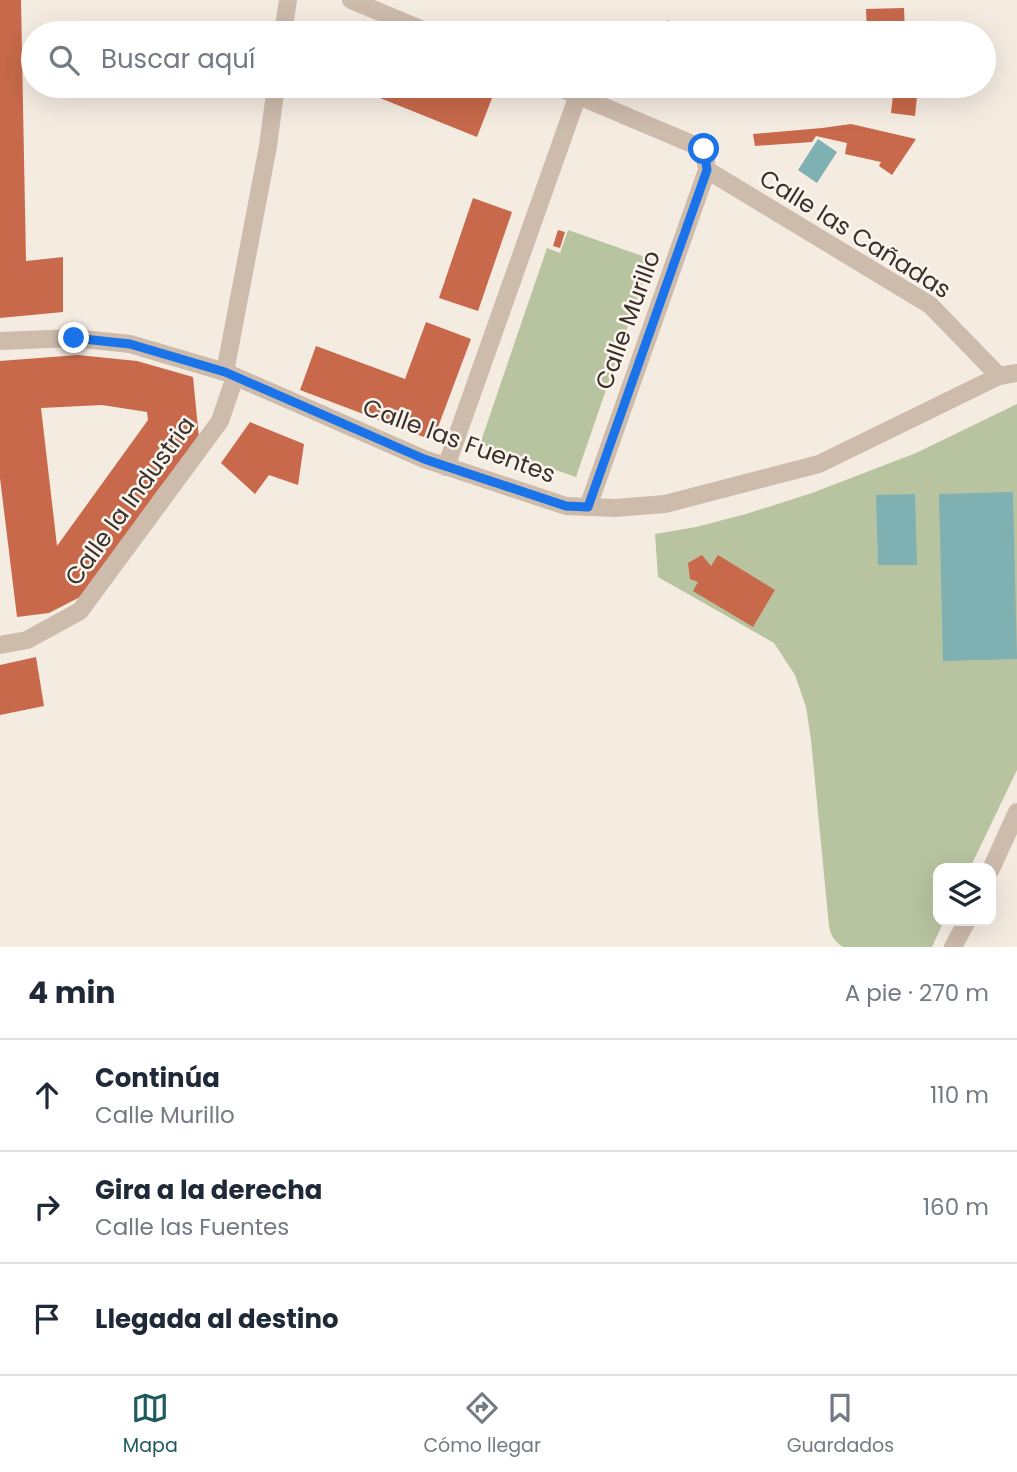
<!DOCTYPE html>
<html lang="es">
<meta charset="utf-8">
<style>
body{margin:0;font-family:Poppins,sans-serif;background:#f2f2f3;color:#1f2937}
.controls{position:absolute;right:21px;bottom:21px;display:grid;overflow:hidden;border-radius:14px;box-shadow:0 7px 28px #0002}
.controls button{width:63px;height:63px;display:grid;place-items:center;padding:0;border:0;border-bottom:2px solid #e0e1e3;background:#fff;color:#1f2937;font:35px sans-serif}
.stop{position:absolute;width:21px;height:21px;margin:-16px;border:5px solid #1a73e8;border-radius:50%;background:#fff}
.stop.end{background:#1a73e8;border-color:#fff;box-shadow:0 2px 7px #0008}
.list{margin:0;padding:0;list-style:none}
h2{display:flex;justify-content:space-between;align-items:center;height:91px;margin:0;padding:0 28px;font-size:30px}
h2 small{font-size:23px;font-weight:400;color:#747a83}
.list li{display:grid;grid-template-columns:46px 1fr auto;gap:21px;align-items:center;box-sizing:border-box;height:112px;padding:0 28px;border-top:2px solid #e0e1e3}
.list b{display:block;font-size:26px;white-space:nowrap}
.list p{margin:0;font-size:23px;white-space:nowrap;color:#747a83}
.list em{font-size:23px;font-style:normal;color:#747a83}
.icon{flex:none;width:38px;height:38px;fill:none;stroke:currentColor;stroke-width:2;stroke-linecap:round;stroke-linejoin:round}
.map{position:relative;flex:none;width:1017px;height:947px;overflow:hidden}
.search{position:absolute;background:#fff;box-shadow:0 7px 28px #0002;left:21px;right:21px;top:21px;height:77px;display:flex;align-items:center;gap:18px;box-sizing:border-box;padding:0 24px;border-radius:38px;color:#747a83;font-size:26px}
.sheet{height:427px;background:#fff}
nav{display:flex;justify-content:space-around;align-items:center;box-sizing:border-box;height:98px;border-top:2px solid #e0e1e3;background:#fff;font-size:19px;color:#747a83}
nav a{display:grid;justify-items:center;gap:4px}
nav .on{color:#1f5a5e}
.map>svg:first-child{display:block}
.green{fill:#b8c4a0}
.water{fill:#7fb0b2}
.building{fill:#c8694b;fill-rule:evenodd}
.lines{fill:none;stroke-linecap:round;stroke-linejoin:round}
.minor{stroke:#cdbbac;stroke-width:18}
.route{stroke:#1a73e8;stroke-width:9}
.labels{text-anchor:middle;stroke-width:5;stroke-linejoin:round;paint-order:stroke}
.street-label{font-size:24px;fill:#3b302b;stroke:#fbf5ee}
</style>
<div class="map">
<svg width="1017" height="947" viewBox="0 0 1017 947">
<rect width="100%" height="100%" fill="#f4ebe1"/>
<path class="green" d="M 568,230 L 651,259 L 576,477 L 480,444 L 547,248 L 560,253 Z
M 1017,404 L 1017,770 L 970,868 L 938,868 L 938,921 L 944,921 L 932,947 L 843,947 C 834,941 831,936 829,926 L 811,740 L 806,707 L 795,675 L 774,643 L 658,577 L 655,534 L 696,527 L 746,514 L 812,493 L 916,453 Z"/>
<path class="water" d="M 818,139 L 837,152 L 817,183 L 798,170 Z
M 1013,492 L 1017,659 L 943,661 L 939,494 Z
M 915,494 L 917,565 L 878,565 L 876,495 Z"/>
<path class="building" d="M 0,0 L 21,0 L 26,261 L 63,257 L 63,312 L 0,318 Z
M 904,8 L 905,33 L 867,33 L 866,9 Z
M 668,20 L 691,33 L 660,33 Z
M 742,22 L 743,33 L 710,33 L 710,24 Z
M 197,23 L 247,30 L 247,33 L 195,33 Z
M 203,86 L 240,86 L 239,92 L 203,87 Z
M 379,86 L 476,86 L 494,93 L 477,137 L 375,96 Z
M 659,86 L 693,86 L 693,95 L 676,95 L 676,91 L 659,91 Z
M 766,86 L 800,86 L 800,91 L 766,93 Z
M 894,86 L 918,86 L 915,116 L 891,113 Z
M 851,124 L 916,139 L 892,175 L 879,166 L 881,162 L 845,154 L 847,143 L 816,136 L 812,142 L 755,146 L 753,134 L 822,128 Z
M 473,198 L 512,212 L 478,311 L 439,298 Z
M 558,230 L 565,232 L 560,248 L 553,246 Z
M 426,322 L 471,339 L 438,427 L 424,437 L 300,390 L 316,346 L 405,379 Z
M 78,355 L 137,361 L 193,377 L 199,438 L 161,486 L 80,597 L 49,613 L 17,617 L 0,478 L 0,361 ZM 102,405 L 147,412 L 148,420 L 57,546 L 41,408 Z
M 250,422 L 304,444 L 298,485 L 269,475 L 255,494 L 221,463 Z
M 702,555 L 711,566 L 718,555 L 775,590 L 753,627 L 693,591 L 698,582 L 690,579 L 688,563 Z
M 36,657 L 44,706 L 0,715 L 0,665 Z"/>
<g class="lines">
<path class="minor" d="M 351,0 L 430,33
M 283,33 L 288,0
M 555,86 L 704,149 L 707,170 L 588,507
M 707,170 L 930,305 L 999,376
M 0,341 L 74,338 L 130,344 L 225,372 L 424,459 L 566,506 L 615,508 L 665,504 L 819,464 L 999,376 L 1017,373
M 225,372 L 268,146 L 276,86
M 446,467 L 578,95
M 0,645 L 27,640 L 80,611 L 220,421 L 235,377
M 991,869 L 1017,812
M 953,947 L 967,921"/>
</g>
<g class="lines">
<path class="route" d="M 74,338 L 130,344 L 225,372 L 424,459 L 566,506 L 588,507 L 707,170 L 704,149"/>
</g>
<g class="labels">
<g class="street-label">
<text transform="translate(855 234) rotate(32)" y="8">Calle las Cañadas</text>
<text transform="translate(628 320) rotate(-70)" y="8">Calle Murillo</text>
<text transform="translate(459 441) rotate(20)" y="8">Calle las Fuentes</text>
<text transform="translate(130 501) rotate(-54)" y="8">Calle la Industria</text>
</g>
</g>
</svg>
<div class="controls">
<button><svg class="icon" aria-label="layers" viewBox="0 0 24 24"><path d="M12 4l9 5-9 5-9-5zM3 14l9 5 9-5"/></svg></button>
</div>
<div class="stop" style="left:704px;top:149px"></div>
<div class="stop end" style="left:74px;top:338px"></div>
<div class="search"><svg class="icon" aria-label="search" viewBox="0 0 24 24"><circle cx="10" cy="10" r="6"/><path d="M15 15l6 6"/></svg>Buscar aquí</div>
</div>
<section class="sheet">
<h2>4 min<small>A pie · 270 m</small></h2>
<ul class="list">
<li><svg class="icon" aria-label="ahead" viewBox="0 0 24 24"><path d="M12 20V5M6 11l6-6 6 6"/></svg><div><b>Continúa</b><p>Calle Murillo</p></div><em>110 m</em></li>
<li><svg class="icon" aria-label="right" viewBox="0 0 24 24"><path d="M7 20v-9h11M14 6l5 5-5 5"/></svg><div><b>Gira a la derecha</b><p>Calle las Fuentes</p></div><em>160 m</em></li>
<li><svg class="icon" aria-label="arrive" viewBox="0 0 24 24"><path d="M6 21V4h12l-3 4 3 4H6"/></svg><div><b>Llegada al destino</b></div></li>
</ul>
</section>
<nav>
<a class="on"><svg class="icon" aria-label="map" viewBox="0 0 24 24"><path d="M3 6l6-2 6 2 6-2v14l-6 2-6-2-6 2zM9 4v14M15 6v14"/></svg>Mapa</a>
<a><svg class="icon" aria-label="directions" viewBox="0 0 24 24"><path d="M12 3l9 9-9 9-9-9zM9 14v-3h6M13 9l2 2-2 2"/></svg>Cómo llegar</a>
<a><svg class="icon" aria-label="saved" viewBox="0 0 24 24"><path d="M7 4h10v16l-5-4-5 4z"/></svg>Guardados</a>
</nav>
